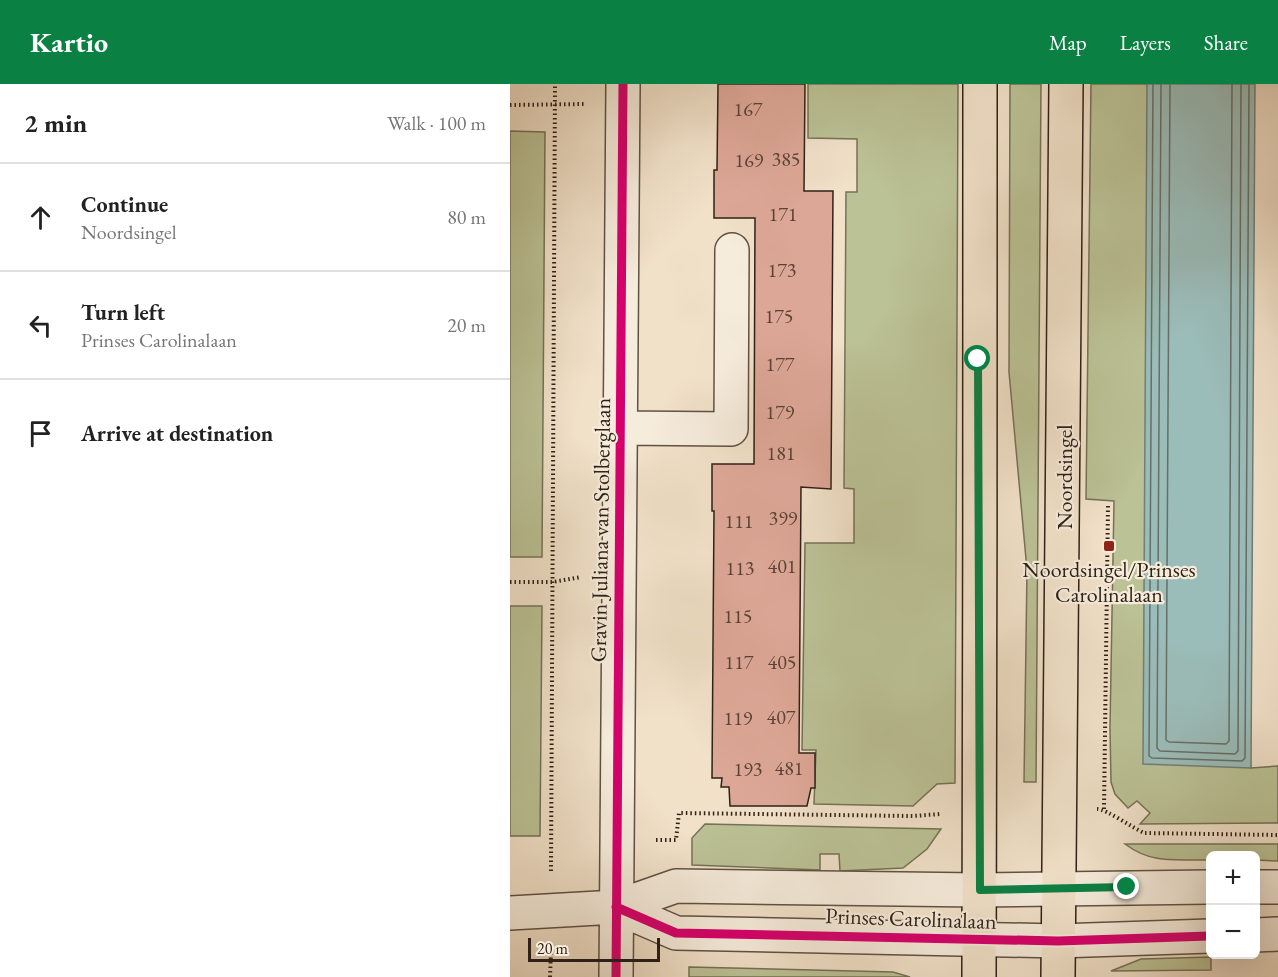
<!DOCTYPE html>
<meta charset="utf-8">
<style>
body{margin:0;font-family:"EB Garamond",serif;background:#f2f2f2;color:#222}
.controls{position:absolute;right:18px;bottom:18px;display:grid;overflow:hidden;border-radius:9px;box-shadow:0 6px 24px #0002}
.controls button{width:54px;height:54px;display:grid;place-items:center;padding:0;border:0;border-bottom:2px solid #e0e0e0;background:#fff;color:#222;font:30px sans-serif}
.scale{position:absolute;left:18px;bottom:15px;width:132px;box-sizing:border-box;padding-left:6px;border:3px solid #2f2117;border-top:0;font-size:16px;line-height:21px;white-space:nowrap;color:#2f2117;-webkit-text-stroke:4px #f6ecdc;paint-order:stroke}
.stop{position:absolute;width:18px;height:18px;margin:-14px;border:4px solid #0b8043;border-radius:50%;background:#fff}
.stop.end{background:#0b8043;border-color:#fff;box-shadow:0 2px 6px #0008}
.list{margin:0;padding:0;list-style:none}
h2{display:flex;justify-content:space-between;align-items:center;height:78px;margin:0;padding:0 24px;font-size:26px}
h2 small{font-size:20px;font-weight:400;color:#767676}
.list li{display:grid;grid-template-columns:39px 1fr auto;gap:18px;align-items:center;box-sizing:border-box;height:108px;padding:0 24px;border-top:2px solid #e0e0e0}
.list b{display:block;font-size:22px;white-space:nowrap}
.list p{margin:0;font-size:20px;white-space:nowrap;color:#767676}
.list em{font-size:20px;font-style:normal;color:#767676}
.icon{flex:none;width:33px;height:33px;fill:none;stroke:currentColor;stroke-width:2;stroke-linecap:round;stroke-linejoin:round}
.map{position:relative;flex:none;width:768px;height:893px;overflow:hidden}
header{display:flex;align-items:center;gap:36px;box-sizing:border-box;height:84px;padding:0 30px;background:#0b8043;color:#fff}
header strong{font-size:28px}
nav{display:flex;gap:33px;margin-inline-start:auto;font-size:21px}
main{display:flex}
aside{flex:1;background:#fff}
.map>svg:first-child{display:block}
.green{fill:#bbc296;stroke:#757256;stroke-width:1.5}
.water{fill:#9bbdba;stroke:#707f79;stroke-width:1.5}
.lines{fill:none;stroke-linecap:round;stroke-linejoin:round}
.shore{stroke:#656f68;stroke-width:1.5}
.building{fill:#dda797;stroke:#2f2117;stroke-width:1.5}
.minor-casing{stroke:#605144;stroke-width:36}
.major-casing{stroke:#2f2117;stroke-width:36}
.path{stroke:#2f2117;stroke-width:4;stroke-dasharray:1.5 3;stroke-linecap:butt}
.minor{stroke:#f6ecdc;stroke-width:33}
.major{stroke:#f1e1c9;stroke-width:33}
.cycleway-casing{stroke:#f6ecdc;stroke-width:13}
.cycleway{stroke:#d6006c;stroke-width:9}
.route{stroke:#0b8043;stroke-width:8}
.poi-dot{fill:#8f2418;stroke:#f6ecdc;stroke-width:2}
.labels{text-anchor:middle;stroke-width:4.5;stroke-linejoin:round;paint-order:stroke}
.number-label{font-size:20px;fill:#5a4237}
.street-label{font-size:22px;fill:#2f2117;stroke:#f6ecdc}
.poi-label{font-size:22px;fill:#2f2117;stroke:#f6ecdc}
</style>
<header>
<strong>Kartio</strong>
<nav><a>Map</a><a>Layers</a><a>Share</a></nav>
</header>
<main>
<aside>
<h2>2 min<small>Walk · 100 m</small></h2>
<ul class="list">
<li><svg class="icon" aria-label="ahead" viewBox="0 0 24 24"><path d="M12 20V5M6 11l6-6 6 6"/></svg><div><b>Continue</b><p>Noordsingel</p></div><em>80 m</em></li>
<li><svg class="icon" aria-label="left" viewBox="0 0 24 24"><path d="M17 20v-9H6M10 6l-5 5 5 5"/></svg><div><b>Turn left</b><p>Prinses Carolinalaan</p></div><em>20 m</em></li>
<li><svg class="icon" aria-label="arrive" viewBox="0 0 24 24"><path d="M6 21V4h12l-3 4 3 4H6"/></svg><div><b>Arrive at destination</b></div></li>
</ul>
</aside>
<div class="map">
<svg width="768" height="893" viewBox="0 0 768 893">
<rect width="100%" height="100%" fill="#f1e1c9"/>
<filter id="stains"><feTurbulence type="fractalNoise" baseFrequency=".00333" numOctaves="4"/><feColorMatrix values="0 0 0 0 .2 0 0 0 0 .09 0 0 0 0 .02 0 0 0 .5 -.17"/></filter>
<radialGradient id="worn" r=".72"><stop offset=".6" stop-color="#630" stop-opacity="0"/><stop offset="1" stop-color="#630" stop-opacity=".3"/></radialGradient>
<path class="green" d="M 298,0 L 448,0 L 445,699 L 427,700 L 403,722 L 304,720 L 306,666 L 292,666 L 295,459 L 344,459 L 344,405 L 334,404 L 336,108 L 347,108 L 347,55 L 298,54 Z
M 500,0 L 531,0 L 526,698 L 514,698 L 517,486 L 499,288 Z
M 581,0 L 637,0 L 741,684 L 768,682 L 768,739 L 630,740 L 640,729 L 627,717 L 618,724 L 605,710 L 601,698 L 600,644 L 604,417 L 576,415 Z
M 0,47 L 35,48 L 32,473 L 0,473 Z
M 0,522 L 32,522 L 30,752 L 0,752 Z
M 195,740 L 431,745 L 417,765 L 393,784 L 330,787 L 329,770 L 310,770 L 310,786 L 182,781 L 182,754 Z
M 615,760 L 768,760 L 768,777 L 746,776 L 746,772 L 700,772 L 700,776 C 667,775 643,781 615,760 Z
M 701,873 L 701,886 L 601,887 L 631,875 Z
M 179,883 L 383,888 L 400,893 L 179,893 Z"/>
<path class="water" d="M 637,0 L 745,0 L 741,684 L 633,680 Z"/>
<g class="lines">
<path class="shore" d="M 643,0 L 639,672 L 642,674 L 732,677 L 735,674 L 739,0
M 651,0 L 647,664 L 650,667 L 725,670 L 728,667 L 731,0
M 660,0 L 656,656 L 659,658 L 716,660 L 719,657 L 722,0"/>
</g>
<path class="building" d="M 208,0 L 295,0 L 294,107 L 323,107 L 321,405 L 291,403 L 289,669 L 305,669 L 305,704 L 301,704 L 297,722 L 220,722 L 219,703 L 211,703 L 212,694 L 202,694 L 204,427 L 202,427 L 202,380 L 244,380 L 245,134 L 204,134 L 204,86 L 207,86 Z"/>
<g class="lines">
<g class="minor-casing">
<path id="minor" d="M 110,344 L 221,345 L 222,166
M 746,803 L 768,803
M 106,823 L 166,849 L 548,857 L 700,852
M 0,829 L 106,823 L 166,802 L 469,806 L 700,803
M 746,851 L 768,850
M 106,893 L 113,0"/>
</g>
<g class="major-casing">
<path id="major" d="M 469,893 C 472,595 468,298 470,0
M 548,893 L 556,0"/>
</g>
<path class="path" d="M 0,21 L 74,20
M 0,498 L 43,498 L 71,493
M 587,725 C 596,725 623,744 634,749 L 768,751
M 594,725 L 598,421
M 146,756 L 166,756 L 169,729 L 403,732 L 430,730
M 41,787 L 45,0
M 40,893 L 41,867"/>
<use href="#minor" class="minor"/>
<use href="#major" class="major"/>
<g class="cycleway-casing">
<path id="cycleway" d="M 106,823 L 166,849 L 548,857 L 700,852
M 106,893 L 113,0"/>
</g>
<use href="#cycleway" class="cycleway"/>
</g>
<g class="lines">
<path class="route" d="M 468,275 L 470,806 L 617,803"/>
</g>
<rect class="poi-dot" x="593" y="456" width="12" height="12" rx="3"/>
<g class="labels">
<g class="number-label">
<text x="238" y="32">167</text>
<text x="276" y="82">385</text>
<text x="239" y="83">169</text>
<text x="273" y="137">171</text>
<text x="272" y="193">173</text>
<text x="269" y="239">175</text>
<text x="270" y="287">177</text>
<text x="270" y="335">179</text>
<text x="271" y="376">181</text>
<text x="273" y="441">399</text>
<text x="229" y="444">111</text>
<text x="272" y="489">401</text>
<text x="230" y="491">113</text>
<text x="228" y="539">115</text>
<text x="229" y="585">117</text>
<text x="272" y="585">405</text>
<text x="271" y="640">407</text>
<text x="228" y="641">119</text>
<text x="279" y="691">481</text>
<text x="238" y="692">193</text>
</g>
<g class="street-label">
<text transform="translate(554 393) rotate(-90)" y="8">Noordsingel</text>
<text transform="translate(90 446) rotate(-89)" y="8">Gravin Juliana van Stolberglaan</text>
<text transform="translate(401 834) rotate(2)" y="8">Prinses Carolinalaan</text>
</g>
<g class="poi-label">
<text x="599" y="493">Noordsingel/Prinses<tspan x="599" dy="25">Carolinalaan</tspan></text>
</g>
</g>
<rect width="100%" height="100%" filter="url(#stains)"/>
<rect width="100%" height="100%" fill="url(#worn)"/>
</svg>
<div class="controls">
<button>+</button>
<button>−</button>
</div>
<div class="scale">20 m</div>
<div class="stop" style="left:468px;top:275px"></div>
<div class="stop end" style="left:617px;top:803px"></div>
</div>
</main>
